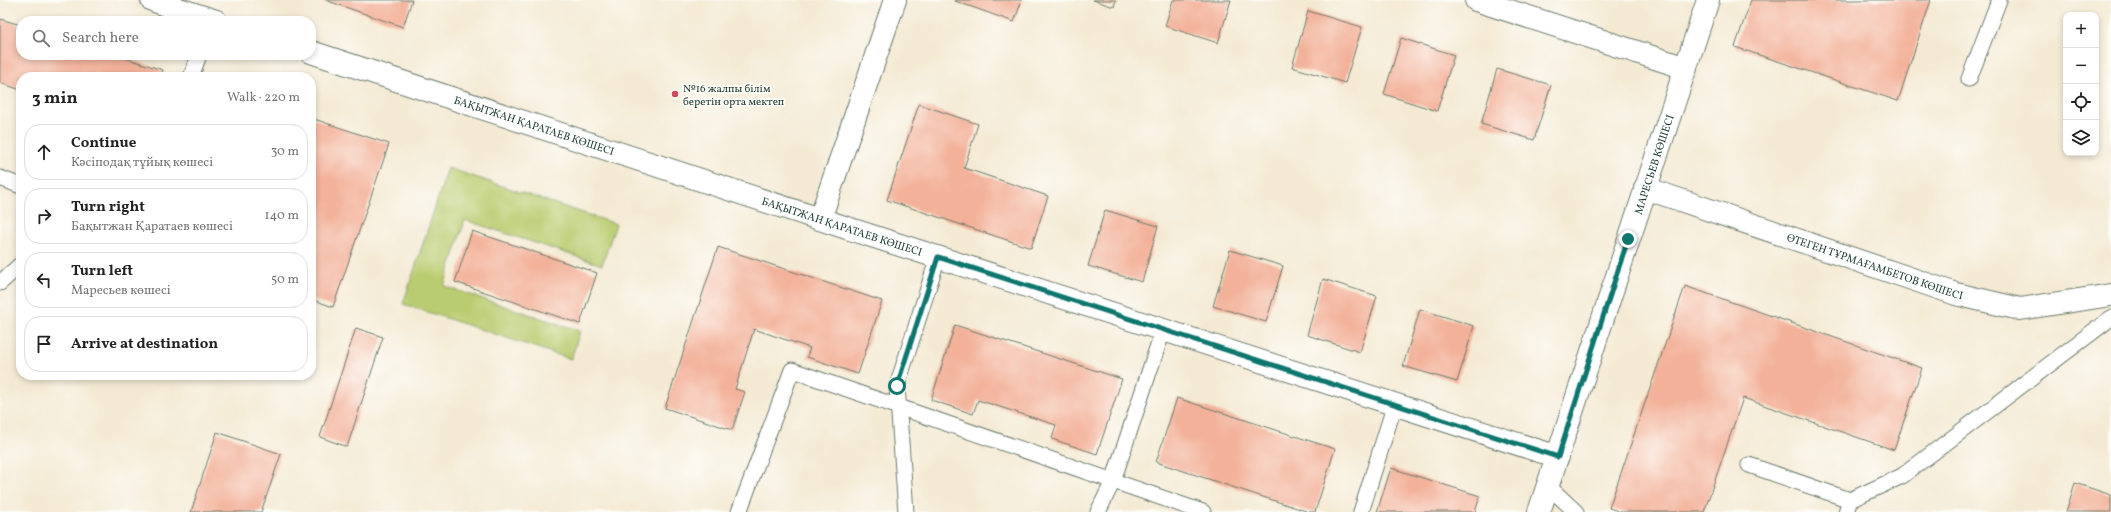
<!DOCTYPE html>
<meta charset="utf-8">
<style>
body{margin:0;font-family:Vollkorn,serif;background:#f6f6f6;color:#222}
.controls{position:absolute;right:12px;top:12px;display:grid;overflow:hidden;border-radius:8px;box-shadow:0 2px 6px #0003}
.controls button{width:36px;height:36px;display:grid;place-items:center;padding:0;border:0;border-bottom:1px solid #e0e0e0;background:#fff;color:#222;font:20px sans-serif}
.stop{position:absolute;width:12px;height:12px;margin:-9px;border:3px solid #0f766e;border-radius:50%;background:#fff}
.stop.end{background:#0f766e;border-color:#fff;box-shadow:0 1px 4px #0008}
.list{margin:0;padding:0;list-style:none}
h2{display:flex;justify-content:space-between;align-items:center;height:52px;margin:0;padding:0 16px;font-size:17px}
h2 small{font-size:13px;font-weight:400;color:#767676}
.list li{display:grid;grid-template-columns:26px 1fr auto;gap:12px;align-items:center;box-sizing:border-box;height:56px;margin:0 8px 8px;padding:0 8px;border:1px solid #e0e0e0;border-radius:16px}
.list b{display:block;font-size:15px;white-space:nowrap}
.list p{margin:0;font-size:13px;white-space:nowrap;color:#767676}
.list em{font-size:13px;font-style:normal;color:#767676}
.icon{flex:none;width:22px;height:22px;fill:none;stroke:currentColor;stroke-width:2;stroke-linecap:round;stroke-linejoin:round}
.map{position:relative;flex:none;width:2111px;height:512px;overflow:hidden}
.search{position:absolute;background:#fff;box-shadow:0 2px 6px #0003;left:16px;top:16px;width:300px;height:44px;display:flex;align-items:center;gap:10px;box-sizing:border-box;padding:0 14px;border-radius:16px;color:#767676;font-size:15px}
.panel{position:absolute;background:#fff;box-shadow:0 2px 6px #0003;left:16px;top:72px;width:300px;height:308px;border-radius:16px}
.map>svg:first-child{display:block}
.green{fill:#b9cc70;stroke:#6c8452}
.building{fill:#f3b199}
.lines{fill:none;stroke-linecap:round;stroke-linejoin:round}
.lane-casing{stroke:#6a7a6c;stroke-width:17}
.street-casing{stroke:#6a7a6c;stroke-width:24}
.secondary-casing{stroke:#6a7a6c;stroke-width:24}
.lane{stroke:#fff;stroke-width:15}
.street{stroke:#fff;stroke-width:22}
.secondary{stroke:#fff;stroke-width:22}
.route{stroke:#0f766e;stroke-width:5}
.poi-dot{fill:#d1495b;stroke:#fdfcf7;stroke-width:1.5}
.labels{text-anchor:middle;stroke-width:3.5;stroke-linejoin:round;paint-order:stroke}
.poi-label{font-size:11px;fill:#1f3d34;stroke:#fdfcf7;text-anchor:start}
.street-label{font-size:11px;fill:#1f3d34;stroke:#fdfcf7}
</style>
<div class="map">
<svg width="2111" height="512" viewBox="0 0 2111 512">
<rect width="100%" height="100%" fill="#fdfcf7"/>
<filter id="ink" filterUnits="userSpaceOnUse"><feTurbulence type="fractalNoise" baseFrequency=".025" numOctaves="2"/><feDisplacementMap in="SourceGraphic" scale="8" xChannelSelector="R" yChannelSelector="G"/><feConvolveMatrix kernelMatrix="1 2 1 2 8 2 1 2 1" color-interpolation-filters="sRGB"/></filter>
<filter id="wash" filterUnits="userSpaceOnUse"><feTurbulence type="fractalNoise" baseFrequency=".012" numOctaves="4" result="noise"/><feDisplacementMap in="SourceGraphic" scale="16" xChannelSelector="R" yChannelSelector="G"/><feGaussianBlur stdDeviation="0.9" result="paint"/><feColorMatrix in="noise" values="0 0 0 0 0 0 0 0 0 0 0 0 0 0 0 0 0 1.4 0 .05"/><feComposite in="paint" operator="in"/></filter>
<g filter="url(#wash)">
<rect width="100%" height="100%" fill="#f4ead4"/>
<path class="green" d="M 448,168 L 616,224 L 602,265 L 465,220 L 444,286 L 580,331 L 571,359 L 403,304 Z"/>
<g id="blocks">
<path class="building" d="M 325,0 L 412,0 L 403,27 Z
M 956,0 L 1022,0 L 1014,22 L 955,1 Z
M 1093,0 L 1116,0 L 1114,7 Z
M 1173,0 L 1231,0 L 1218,43 L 1165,26 Z
M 1751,0 L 1931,0 L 1898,101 L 1735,47 Z
M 1308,11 L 1362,27 L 1345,83 L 1292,67 Z
M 0,19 L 21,25 L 21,55 L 115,55 L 163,70 L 161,77 L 21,77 L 21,90 L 0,83 Z
M 1401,38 L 1454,55 L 1437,111 L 1384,94 Z
M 1497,69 L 1551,85 L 1534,140 L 1481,124 Z
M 919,104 L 978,124 L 964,168 L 1048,196 L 1031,248 L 887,200 Z
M 311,118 L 389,144 L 333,307 L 311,299 Z
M 1105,210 L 1158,226 L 1142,282 L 1088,266 Z
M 472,231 L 597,273 L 580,324 L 455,282 Z
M 718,247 L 882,301 L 858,374 L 807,357 L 810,348 L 754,329 L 735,389 L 745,392 L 732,430 L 665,408 Z
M 1230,250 L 1283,266 L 1266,322 L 1213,306 Z
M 1323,279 L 1377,296 L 1360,352 L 1307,335 Z
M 1685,286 L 1922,368 L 1894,450 L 1743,398 L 1704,512 L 1621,512 L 1609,508 Z
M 1420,309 L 1474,326 L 1457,382 L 1403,366 Z
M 955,325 L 1122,379 L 1097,454 L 1052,439 L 1056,425 L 978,400 L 973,414 L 931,400 Z
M 356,328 L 383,337 L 347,447 L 320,437 Z
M 1177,398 L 1335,449 L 1315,512 L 1309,512 L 1156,462 Z
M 217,432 L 281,454 L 261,512 L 191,512 Z
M 1391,468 L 1480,496 L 1475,512 L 1377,512 Z
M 2075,483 L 2111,495 L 2111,512 L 2066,512 Z"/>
</g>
</g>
<g filter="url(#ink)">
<use href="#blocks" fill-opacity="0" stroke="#6a7a6c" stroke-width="1"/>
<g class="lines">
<g class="lane-casing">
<path id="lane" d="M 191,77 L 199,55
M 1969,79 L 1999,0
M 0,178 L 21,186
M 0,283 L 21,264
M 1749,465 L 1850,500
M 1548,486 L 1576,512
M 739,512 L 792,370 L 1203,512
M 906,512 L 897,386 L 938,257
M 1098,512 L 1113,481 L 1163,330
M 1361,512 L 1395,404
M 1846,512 L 1850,500 L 1902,476 L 2111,318"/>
</g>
<g class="street-casing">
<g id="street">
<path d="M 1476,0 L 1686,68"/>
<path d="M 163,4 L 216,21"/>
<path id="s1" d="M 311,52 L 850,229 L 1558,457"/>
<path id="s2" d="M 1645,188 L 1956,294 L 2020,309 L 2111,295"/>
<path d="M 820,219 L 895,0"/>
</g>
</g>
<g class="secondary-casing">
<g id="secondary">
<path d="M 152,0 L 163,4 L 164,0"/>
<path id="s3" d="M 1539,512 L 1708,0"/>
</g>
</g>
<use href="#lane" class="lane"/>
<use href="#street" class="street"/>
<use href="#secondary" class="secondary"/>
</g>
</g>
<g class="lines" filter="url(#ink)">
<path class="route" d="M 897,386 L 938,257 L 1558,457 L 1628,239"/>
</g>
<circle class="poi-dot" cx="675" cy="94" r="4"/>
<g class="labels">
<g class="poi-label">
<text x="683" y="92">№16 жалпы білім<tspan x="683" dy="13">беретін орта мектеп</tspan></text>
</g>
<g class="street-label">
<text dy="4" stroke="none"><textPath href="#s1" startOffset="235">БАҚЫТЖАН ҚАРАТАЕВ КӨШЕСІ</textPath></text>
<text dy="4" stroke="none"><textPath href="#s3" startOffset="366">МАРЕСЬЕВ КӨШЕСІ</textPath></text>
<text dy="4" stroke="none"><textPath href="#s1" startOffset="559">БАҚЫТЖАН ҚАРАТАЕВ КӨШЕСІ</textPath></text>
<text dy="4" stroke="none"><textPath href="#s2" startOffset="243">ӨТЕГЕН ТҰРМАҒАМБЕТОВ КӨШЕСІ</textPath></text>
</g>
</g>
</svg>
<div class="controls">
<button>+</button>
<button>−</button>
<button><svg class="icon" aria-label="locate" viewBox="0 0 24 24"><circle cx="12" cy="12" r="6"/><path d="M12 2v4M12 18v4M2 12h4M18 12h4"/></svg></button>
<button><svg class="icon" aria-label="layers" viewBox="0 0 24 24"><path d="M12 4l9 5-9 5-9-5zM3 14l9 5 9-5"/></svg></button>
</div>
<div class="stop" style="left:897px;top:386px"></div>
<div class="stop end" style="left:1628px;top:239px"></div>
<div class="search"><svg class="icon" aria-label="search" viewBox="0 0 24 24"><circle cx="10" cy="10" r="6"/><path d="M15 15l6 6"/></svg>Search here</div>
<section class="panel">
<h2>3 min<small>Walk · 220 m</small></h2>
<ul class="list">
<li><svg class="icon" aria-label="ahead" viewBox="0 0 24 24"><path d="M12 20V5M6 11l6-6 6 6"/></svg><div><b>Continue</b><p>Кәсіподақ тұйық көшесі</p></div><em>30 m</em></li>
<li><svg class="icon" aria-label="right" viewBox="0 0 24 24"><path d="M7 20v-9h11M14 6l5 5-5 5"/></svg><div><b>Turn right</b><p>Бақытжан Қаратаев көшесі</p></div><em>140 m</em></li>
<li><svg class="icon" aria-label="left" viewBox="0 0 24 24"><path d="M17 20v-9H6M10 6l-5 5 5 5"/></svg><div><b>Turn left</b><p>Маресьев көшесі</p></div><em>50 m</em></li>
<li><svg class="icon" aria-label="arrive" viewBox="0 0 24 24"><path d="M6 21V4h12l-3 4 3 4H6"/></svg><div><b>Arrive at destination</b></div></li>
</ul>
</section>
</div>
